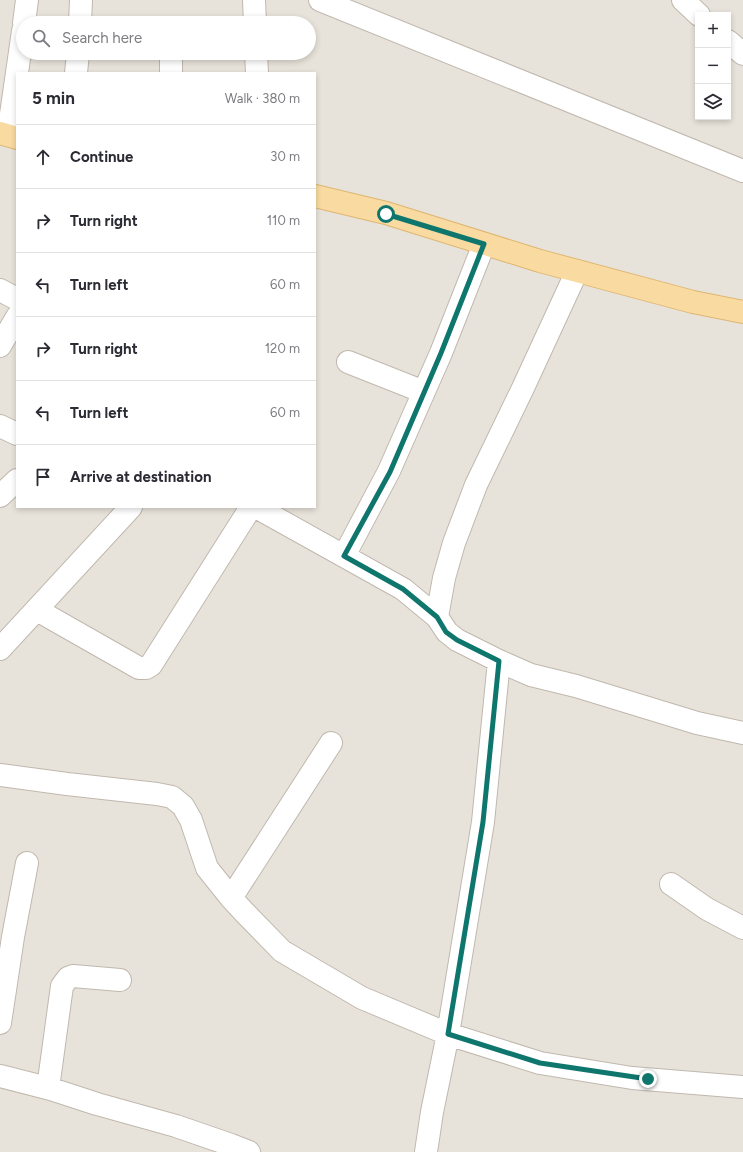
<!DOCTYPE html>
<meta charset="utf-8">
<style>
body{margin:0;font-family:Figtree,sans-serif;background:#f7f7f7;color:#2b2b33}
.controls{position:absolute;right:12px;top:12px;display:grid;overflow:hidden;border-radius:0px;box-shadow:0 2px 6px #0003}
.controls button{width:36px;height:36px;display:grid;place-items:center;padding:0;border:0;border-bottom:1px solid #e1e1e2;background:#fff;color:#2b2b33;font:20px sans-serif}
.stop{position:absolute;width:12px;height:12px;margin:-9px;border:3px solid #0f766e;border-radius:50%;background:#fff}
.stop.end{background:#0f766e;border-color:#fff;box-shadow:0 1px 4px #0008}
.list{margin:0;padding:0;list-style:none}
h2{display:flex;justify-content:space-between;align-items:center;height:52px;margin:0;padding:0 16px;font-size:17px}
h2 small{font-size:13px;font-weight:400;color:#7c7c81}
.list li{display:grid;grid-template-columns:26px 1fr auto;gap:12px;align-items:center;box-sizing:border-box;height:64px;padding:0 16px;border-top:1px solid #e1e1e2}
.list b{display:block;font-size:15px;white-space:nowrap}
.list em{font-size:13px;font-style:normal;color:#7c7c81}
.icon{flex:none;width:22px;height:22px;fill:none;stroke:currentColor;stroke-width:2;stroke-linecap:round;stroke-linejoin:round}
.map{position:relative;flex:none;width:743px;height:1152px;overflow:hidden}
.search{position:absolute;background:#fff;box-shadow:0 2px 6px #0003;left:16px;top:16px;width:300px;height:44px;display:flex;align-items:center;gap:10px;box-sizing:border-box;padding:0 14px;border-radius:22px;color:#7c7c81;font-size:15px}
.panel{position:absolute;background:#fff;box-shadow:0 2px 6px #0003;left:16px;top:72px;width:300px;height:436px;border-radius:0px}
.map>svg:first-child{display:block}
.residential{fill:#e8e3da;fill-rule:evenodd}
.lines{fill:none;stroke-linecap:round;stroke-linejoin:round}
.minor-casing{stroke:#c0b8ae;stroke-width:24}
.major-casing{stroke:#deb671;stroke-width:24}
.minor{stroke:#fff;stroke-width:22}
.major{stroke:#f9daa1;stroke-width:22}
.route{stroke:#0f766e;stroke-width:5}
</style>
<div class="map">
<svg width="743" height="1152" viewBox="0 0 743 1152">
<rect width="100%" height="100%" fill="#f5f1ec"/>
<path class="residential" d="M 0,0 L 743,0 L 743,1152 L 0,1152 ZM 698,15 L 728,15 L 728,117 L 698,117 ZM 23,23 L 309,23 L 309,53 L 23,53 ZM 17,73 L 315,73 L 315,507 L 17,507 Z"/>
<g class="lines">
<g class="minor-casing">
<path id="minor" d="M 254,0 L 255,23
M 320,0 L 743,171
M 683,0 L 699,15
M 24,23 L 27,0
M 80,23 L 81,0
M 728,41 L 743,54
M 256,53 L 257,73
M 76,73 L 78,53
M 171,73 L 171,53
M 8,135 L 23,31
M 0,290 L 17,299
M 0,346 L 17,317
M 348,362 L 424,392
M 0,426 L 17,434
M 0,496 L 17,480
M 256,507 L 403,589 L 437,617 L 447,632 L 457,640 L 499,661 L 531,675 L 576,686 L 697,723 L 743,733
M 344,556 L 389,471 L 441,353 L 484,244
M 37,610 L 139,668 L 146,668 L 151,665 L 251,507
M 437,617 L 444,578 L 454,543 L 476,485 L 523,388 L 577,271
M 0,649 L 131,507
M 0,775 L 67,784 L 157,794 L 172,797 L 183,806 L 191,820 L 207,868 L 231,898 L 245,913 L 282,951 L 362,998 L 448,1034 L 540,1063 L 632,1078 L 743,1087
M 671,884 L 707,909 L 743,928
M 231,898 L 331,743
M 0,1023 L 13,937 L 27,863
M 0,1076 L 51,1089 L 97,1104 L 176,1126 L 231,1145 L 249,1152
M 48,1088 L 62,986 L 68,978 L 73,976 L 120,980
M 426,1152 L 432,1112 L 448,1034 L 483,822 L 499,661"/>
</g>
<g class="major-casing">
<path id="major" d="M 0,133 L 17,138
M 315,196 L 386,213 L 540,261 L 693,302 L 743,312"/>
</g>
<use href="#minor" class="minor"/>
<use href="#major" class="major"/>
</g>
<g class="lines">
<path class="route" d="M 386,214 L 484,244 L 441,353 L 390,472 L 344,556 L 403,589 L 437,617 L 446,632 L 457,640 L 499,661 L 483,822 L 448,1034 L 540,1063 L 648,1079"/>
</g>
</svg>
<div class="controls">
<button>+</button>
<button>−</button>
<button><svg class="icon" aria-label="layers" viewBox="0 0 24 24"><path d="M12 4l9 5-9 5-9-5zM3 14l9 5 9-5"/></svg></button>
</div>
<div class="stop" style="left:386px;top:214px"></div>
<div class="stop end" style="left:648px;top:1079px"></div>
<div class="search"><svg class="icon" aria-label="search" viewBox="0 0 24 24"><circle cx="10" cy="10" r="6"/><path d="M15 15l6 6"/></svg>Search here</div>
<section class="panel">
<h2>5 min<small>Walk · 380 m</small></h2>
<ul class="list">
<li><svg class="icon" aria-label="ahead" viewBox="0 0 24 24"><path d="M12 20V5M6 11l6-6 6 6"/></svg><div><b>Continue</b></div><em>30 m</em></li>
<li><svg class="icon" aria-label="right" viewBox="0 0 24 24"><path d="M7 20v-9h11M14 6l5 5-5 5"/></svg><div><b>Turn right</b></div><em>110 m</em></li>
<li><svg class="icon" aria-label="left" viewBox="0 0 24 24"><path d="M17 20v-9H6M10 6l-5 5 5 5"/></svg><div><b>Turn left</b></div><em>60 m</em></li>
<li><svg class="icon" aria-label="right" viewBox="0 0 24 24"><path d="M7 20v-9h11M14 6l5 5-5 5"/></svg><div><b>Turn right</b></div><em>120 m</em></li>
<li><svg class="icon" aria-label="left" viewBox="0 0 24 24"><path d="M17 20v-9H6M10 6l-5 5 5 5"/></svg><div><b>Turn left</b></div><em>60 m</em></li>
<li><svg class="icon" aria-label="arrive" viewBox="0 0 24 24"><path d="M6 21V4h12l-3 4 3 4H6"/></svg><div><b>Arrive at destination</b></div></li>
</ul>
</section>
</div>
